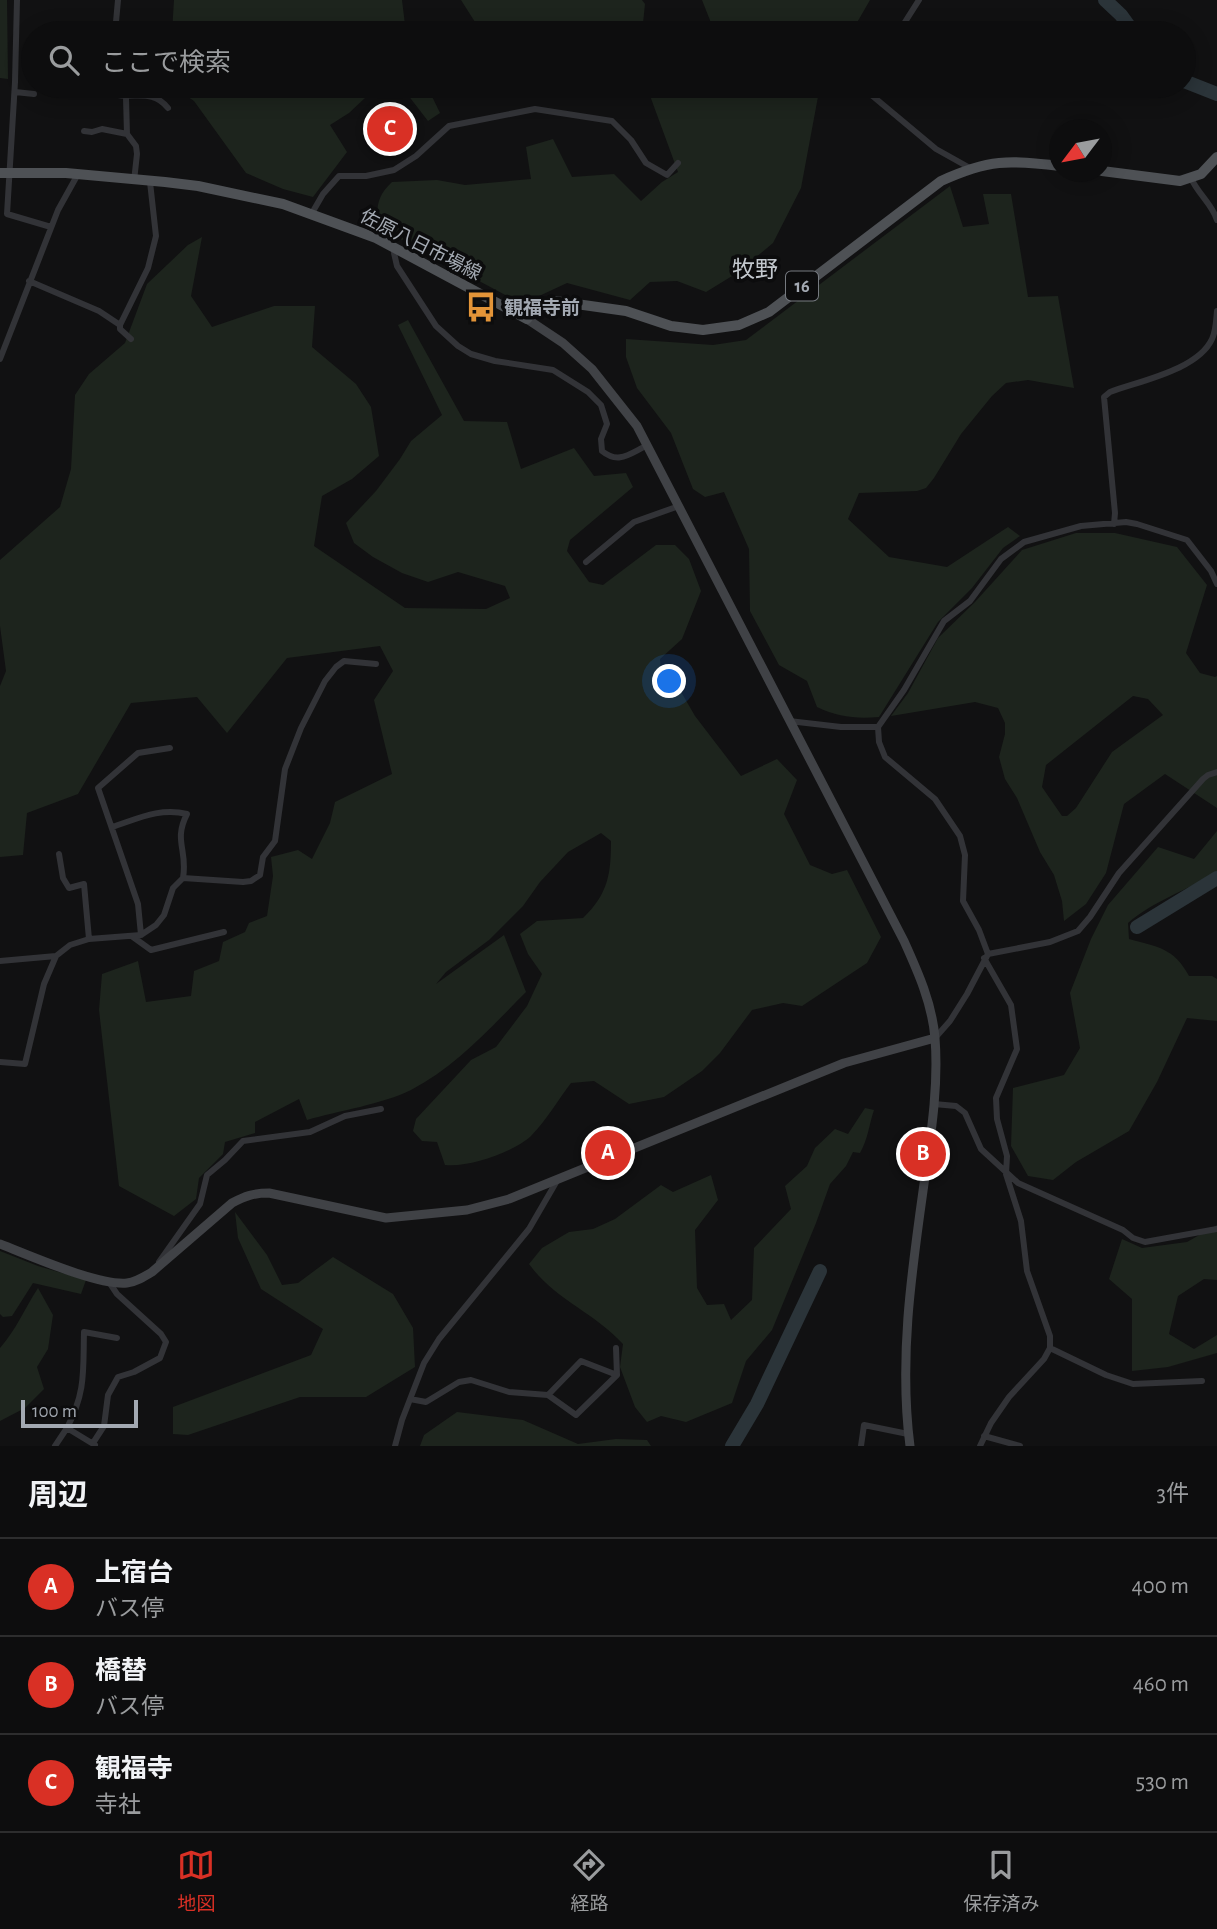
<!DOCTYPE html>
<html lang="ja">
<meta charset="utf-8">
<style>
body{margin:0;font-family:"Alegreya Sans","Noto Sans JP",sans-serif;background:#1b1b1c;color:#f1f3f6}
.compass{position:absolute;left:1049px;top:119px;width:63px;height:63px;border-radius:50%;background:#0d0d0e;box-shadow:0 4px 18px #0003;rotate:238deg}
.scale{position:absolute;left:21px;bottom:18px;width:117px;box-sizing:border-box;padding-left:7px;border:4px solid #a3a9b2;border-top:0;font-size:19px;line-height:24px;white-space:nowrap;color:#a3a9b2;-webkit-text-stroke:5px #0c0c0d;paint-order:stroke}
.you{position:absolute;left:670px;top:682px;width:24px;height:24px;margin:-18px;border:5px solid #fff;border-radius:50%;background:#1a73e8;box-shadow:0 0 0 10px #1a73e833}
.badge{display:grid;place-items:center;width:46px;height:46px;border-radius:50%;background:#d93025;color:#fff;font-size:23px;font-weight:700}
.pin{position:absolute;translate:-50% -50%;border:4px solid #fff;box-shadow:0 2px 7px #0006}
.list{margin:0;padding:0;list-style:none}
h2{display:flex;justify-content:space-between;align-items:center;height:91px;margin:0;padding:0 28px;font-size:30px}
h2 small{font-size:23px;font-weight:400;color:#9a9c9e}
.list li{display:grid;grid-template-columns:46px 1fr auto;gap:21px;align-items:center;box-sizing:border-box;height:98px;padding:0 28px;border-top:2px solid #2d2d2e}
.list b{display:block;font-size:26px;white-space:nowrap}
.list p{margin:0;font-size:23px;white-space:nowrap;color:#9a9c9e}
.list em{font-size:23px;font-style:normal;color:#9a9c9e}
.icon{flex:none;width:38px;height:38px;fill:none;stroke:currentColor;stroke-width:2;stroke-linecap:round;stroke-linejoin:round}
.map{position:relative;flex:none;width:1217px;height:1446px;overflow:hidden}
.search{position:absolute;background:#0d0d0e;box-shadow:0 4px 18px #0003;left:21px;right:21px;top:21px;height:77px;display:flex;align-items:center;gap:18px;box-sizing:border-box;padding:0 24px;border-radius:38px;color:#9a9c9e;font-size:26px}
.sheet{height:385px;background:#0d0d0e}
nav{display:flex;justify-content:space-around;align-items:center;box-sizing:border-box;height:98px;border-top:2px solid #2d2d2e;background:#0d0d0e;font-size:19px;color:#9a9c9e}
nav a{display:grid;justify-items:center;gap:4px}
nav .on{color:#d93025}
.map>svg:first-child{display:block}
.green{fill:#1d241d;fill-rule:evenodd}
.lines{fill:none;stroke-linecap:round;stroke-linejoin:round}
.river{stroke:#2b3439;stroke-width:14}
.street{stroke:#323337;stroke-width:6}
.secondary{stroke:#404246;stroke-width:9}
.primary{stroke:#4e5155;stroke-width:10}
.labels{text-anchor:middle;stroke-width:7;stroke-linejoin:round;paint-order:stroke}
.shield{fill:#0c0c0d;stroke:#767a80;stroke-width:2}
.shield-label{font-size:18px;font-weight:bold;fill:#a3a9b2}
.street-label{font-size:19px;fill:#a3a9b2;stroke:#0c0c0d}
.poi-label{font-size:19px;font-weight:bold;fill:#a3a9b2;stroke:#0c0c0d;text-anchor:start}
.quarter-label{font-size:23px;fill:#c3c8ce;stroke:#0c0c0d}
</style>
<div class="map">
<svg width="1217" height="1446" viewBox="0 0 1217 1446">
<rect width="100%" height="100%" fill="#111112"/>
<path class="green" d="M 0,0 L 7,0 L 8,79 L 0,78 Z
M 174,0 L 402,0 L 406,33 C 395,33 366,30 358,33 L 172,33 Z
M 461,0 L 642,0 L 645,4 L 642,33 L 482,33 Z
M 702,0 L 870,0 L 851,33 L 715,33 Z
M 172,86 L 358,86 L 366,97 L 349,113 L 330,125 L 347,152 L 313,197 L 283,189 L 246,173 L 194,101 Z
M 401,86 L 427,86 L 440,113 L 428,121 Z
M 611,86 L 820,86 L 801,188 L 773,243 L 737,273 L 706,292 L 677,281 L 650,282 L 630,300 L 567,283 L 522,304 L 378,227 C 376,207 377,196 392,182 L 437,180 L 465,185 L 531,179 L 526,147 L 553,139 L 572,177 L 614,174 L 641,201 L 662,182 L 678,172 L 649,93 Z
M 950,186 L 963,227 L 989,224 L 983,194 L 1011,194 L 1028,297 L 1058,296 L 1074,388 L 1028,380 L 1006,383 L 992,396 L 961,434 L 934,478 L 926,488 L 917,491 L 859,493 L 848,519 L 889,557 L 947,567 L 1008,527 L 1020,536 L 1003,548 L 972,588 L 938,622 L 879,717 C 856,719 838,717 817,707 L 807,681 L 779,665 L 750,611 L 749,549 L 724,492 L 705,497 L 693,489 L 671,433 L 637,388 L 626,357 L 626,339 L 713,345 L 746,340 Z
M 202,237 L 191,296 L 212,327 L 274,306 L 315,306 L 312,347 L 356,384 L 371,407 L 379,456 L 352,479 L 322,496 L 314,546 L 405,608 L 486,609 L 510,598 L 505,586 L 458,572 L 428,582 L 402,573 L 373,557 L 354,543 L 346,523 L 376,491 L 400,459 L 411,441 L 442,415 L 398,325 L 408,320 L 464,421 L 507,422 L 521,469 L 574,448 L 594,476 L 626,473 L 633,487 L 570,540 L 567,551 L 589,582 L 603,585 L 656,545 L 675,545 L 689,559 L 701,591 L 682,639 L 660,659 L 661,671 L 680,690 L 695,716 L 741,776 L 777,759 L 797,780 L 784,814 L 810,865 L 832,874 L 847,870 L 881,937 L 867,963 L 802,1006 L 783,1003 L 752,1010 L 720,1053 L 702,1071 L 664,1097 L 629,1104 L 594,1081 L 571,1083 C 558,1100 546,1121 531,1136 C 514,1152 468,1168 445,1165 L 437,1142 L 422,1141 L 413,1131 L 416,1119 L 471,1060 L 496,1047 L 527,1006 L 542,974 L 528,954 L 520,934 L 537,921 L 583,918 C 608,894 611,874 611,841 L 601,833 L 568,852 L 540,882 L 523,906 L 489,940 L 446,972 L 436,984 L 504,935 L 526,992 C 490,1028 457,1066 411,1090 C 383,1104 338,1111 307,1120 L 299,1099 L 255,1122 L 255,1133 L 225,1142 L 223,1154 L 199,1178 L 196,1199 L 174,1216 L 119,1186 L 99,1010 L 102,974 L 138,961 L 146,1002 L 191,996 L 194,971 L 219,961 L 223,942 L 245,932 L 249,923 L 267,916 L 273,876 L 271,857 L 298,850 L 312,859 L 330,823 L 335,802 L 392,774 L 374,700 L 393,671 L 380,646 L 287,658 L 227,733 L 197,697 L 131,703 L 78,794 L 27,813 L 23,855 L 0,857 L 0,686 L 6,671 L 0,626 L 0,560 L 60,507 L 71,469 L 75,395 L 89,374 L 125,343 L 147,284 L 188,245 Z
M 1076,533 L 1115,533 L 1177,547 L 1207,585 L 1186,653 L 1200,673 L 1215,677 L 1217,676 L 1217,808 L 1165,774 L 1124,804 L 1106,873 L 1086,904 L 1064,921 L 1062,901 L 1054,875 L 1040,852 L 1017,798 L 1005,779 L 999,757 L 1005,734 L 1005,723 L 998,708 L 975,702 L 891,716 L 908,693 L 938,638 L 975,602 L 1022,550 ZM 1133,696 L 1148,699 L 1163,715 L 1112,752 L 1076,808 L 1067,816 L 1062,816 L 1042,787 L 1046,765 Z
M 1217,831 L 1217,872 C 1188,890 1153,901 1128,923 L 1129,939 C 1158,947 1174,948 1189,976 L 1212,976 L 1217,979 L 1217,1021 L 1187,1018 L 1157,1082 L 1129,1131 L 1076,1162 L 1053,1180 L 1028,1176 L 1011,1146 L 1013,1088 L 1064,1075 L 1080,1048 L 1070,993 L 1091,939 L 1108,905 L 1158,847 L 1194,859 Z
M 865,1108 L 874,1110 C 869,1125 868,1139 860,1153 L 853,1152 L 846,1166 L 830,1184 L 816,1223 L 772,1330 L 746,1361 L 732,1403 L 686,1422 L 661,1416 L 647,1422 L 635,1407 L 620,1367 L 623,1344 C 595,1313 554,1299 529,1264 L 542,1248 L 569,1232 L 593,1229 L 615,1219 L 661,1185 L 673,1192 L 711,1175 L 718,1200 L 695,1230 L 697,1288 L 707,1305 L 724,1304 L 731,1320 L 752,1300 L 754,1248 L 791,1209 L 785,1186 L 807,1166 L 815,1148 L 835,1129 L 848,1134 Z
M 235,1212 L 267,1255 L 282,1285 L 298,1283 L 333,1257 L 393,1294 L 413,1328 L 415,1367 L 366,1397 L 300,1397 L 188,1435 L 173,1434 L 173,1407 L 311,1355 L 323,1329 L 261,1289 L 238,1238 Z
M 1217,1225 L 1217,1280 L 1204,1279 L 1178,1296 L 1169,1334 L 1194,1349 L 1217,1335 L 1217,1353 L 1168,1367 L 1132,1371 L 1132,1299 L 1109,1279 L 1122,1239 L 1142,1248 L 1187,1242 Z
M 0,1251 L 38,1266 L 86,1280 L 81,1294 L 33,1283 L 12,1316 L 3,1317 L 0,1314 Z
M 38,1288 L 53,1315 L 48,1349 L 37,1367 L 44,1389 L 25,1408 L 0,1421 L 0,1348 C 16,1330 25,1308 38,1288 Z
M 457,1412 L 523,1420 L 578,1444 L 616,1439 L 647,1440 L 651,1446 L 420,1446 L 424,1435 Z"/>
<g class="lines">
<path class="river" d="M 1105,0 L 1121,15 L 1134,33
M 1184,81 L 1217,94
M 1137,927 L 1217,878
M 732,1446 L 757,1404 L 820,1271"/>
<path class="street" d="M 17,0 L 15,82 L 7,214 L 51,227
M 115,33 L 118,0
M 898,33 L 919,0
M 107,86 L 107,92 C 130,102 151,86 168,108
M 871,86 L 869,93 L 936,149 L 970,168
M 15,92 L 34,94
M 126,98 L 127,134 L 136,146 L 137,154 L 134,181
M 84,131 L 92,132 L 102,129 L 127,134
M 1191,178 C 1198,194 1212,204 1217,220
M 312,213 L 323,194 L 339,176 L 366,176 L 394,170 L 416,156 L 449,126 L 535,109 L 612,121 L 631,140 L 646,163 L 667,175 L 678,163
M 397,248 L 394,253 L 397,266 L 436,326 L 458,346 L 471,354 L 495,361 L 553,370 L 588,392 L 601,405 L 607,424 L 601,439 L 602,451 C 619,465 630,453 648,445
M 29,281 L 99,311 L 120,325
M 131,339 L 120,329 L 120,325 L 148,268 L 156,236 L 150,182
M 0,359 L 58,210 L 78,174
M 1114,524 L 1115,513 L 1104,397 L 1110,392 C 1139,381 1198,370 1212,339 C 1216,331 1216,321 1217,311
M 586,562 L 634,522 L 679,506
M 789,721 L 841,727 L 878,727
M 112,827 C 137,819 160,807 187,814 C 173,841 188,850 183,878
M 59,854 L 63,878 L 69,888 L 84,884 L 89,939
M 141,935 L 138,904 L 98,788 L 138,753 L 170,748
M 133,937 L 151,950 L 224,932
M 988,954 L 979,930 L 963,901 L 965,855 L 960,836 L 935,799 L 885,757 L 879,742 L 878,727 L 904,690 L 944,621 L 970,601 L 1001,559 L 1024,542 L 1081,526 L 1126,522 L 1137,524 L 1187,540 L 1211,571 L 1217,584
M 0,961 L 56,956 L 70,945 L 89,939 L 141,935 L 156,925 L 164,915 L 173,888 L 183,878 L 243,882 L 251,881 L 260,875 L 263,857 L 275,841 L 285,769 L 301,728 L 325,681 L 336,667 L 344,661 L 376,664
M 935,1038 L 950,1021 L 967,994 L 988,954 L 1050,942 L 1078,931 L 1090,917 L 1119,873 L 1203,779 L 1208,775 L 1217,772
M 0,1062 L 25,1064 L 44,984 L 56,956
M 934,1104 L 956,1106 L 965,1113 L 981,1149 L 1018,1183 L 1123,1230 L 1133,1238 L 1145,1242 L 1217,1229
M 159,1262 L 200,1204 L 207,1175 L 225,1160 L 243,1141 L 310,1132 L 345,1116 L 381,1109
M 1050,1348 L 1106,1375 L 1133,1384 L 1202,1381
M 548,1395 L 581,1361 L 617,1375
M 410,1399 L 426,1402 L 459,1382 L 471,1380 L 509,1392 L 548,1395 L 576,1415 L 617,1375 L 616,1348
M 67,1428 C 86,1392 83,1371 84,1332 L 117,1338
M 984,1436 L 1020,1446
M 93,1443 L 104,1426 L 108,1395 L 118,1377 L 134,1372 L 160,1358 L 166,1342 L 161,1334 L 117,1294 L 109,1282
M 55,1446 L 67,1428 L 95,1445
M 395,1446 L 402,1420 L 424,1363 L 439,1339 L 529,1229 L 558,1179
M 861,1446 L 864,1425 L 908,1434
M 980,1446 L 991,1423 L 1009,1397 L 1044,1359 L 1050,1348 L 1050,1336 L 1027,1271 L 1021,1221 L 1006,1174 L 1007,1156 L 997,1119 L 996,1098 L 1017,1049 L 1011,1005 L 984,958"/>
<path class="secondary" d="M 527,319 L 563,343 L 592,369 L 637,426 L 904,941 C 918,972 932,1003 935,1038 C 939,1089 930,1140 923,1191 C 911,1276 899,1361 910,1446
M 0,1244 C 29,1255 98,1286 127,1283 C 136,1282 144,1277 152,1272 L 232,1203 C 245,1196 254,1193 269,1193 L 386,1218 L 467,1210 L 509,1199 L 844,1063 L 935,1038"/>
<path class="primary" d="M 1102,171 L 1180,181 L 1201,174 L 1217,157
M 0,173 L 66,173 L 165,182 L 198,186 L 283,204 L 376,238 L 527,319 L 533,311 L 543,305 L 555,301 L 626,311 L 671,326 L 703,330 L 739,325 L 769,312 L 941,181 C 989,159 1008,160 1060,166"/>
</g>
<defs>
<g id="bus-bare" transform="scale(2.415)"><path d="M-5-6H5V4H4V6H2V4H-2V6H-4V4H-5ZM-3.5-4V0h7V-4ZM-3.5 1.2v1.5H-2V1.2ZM2 1.2v1.5H3.5V1.2Z" fill="#e39438" stroke="#0c0c0d" stroke-width="2.5" paint-order="stroke"/></g>
</defs>
<g fill-rule="evenodd">
<use href="#bus-bare" x="481" y="307"/>
</g>
<g class="labels">
<rect class="shield" x="786" y="271.5" width="32" height="29" rx="5"/>
<g class="shield-label">
<text x="802" y="292">16</text>
</g>
<g class="street-label">
<text transform="translate(421 244) rotate(27)" y="7">佐原八日市場線</text>
</g>
<g class="poi-label">
<text x="504" y="314">観福寺前</text>
</g>
<g class="quarter-label">
<text x="755" y="277">牧野</text>
</g>
</g>
</svg>
<svg class="compass" viewBox="-18 -18 36 36"><path d="M0-13l5 13h-10z" fill="#e53935"/><path d="M0 13l5-13h-10z" fill="#9a9c9e"/></svg>
<div class="scale">100 m</div>
<div class="you"></div>
<div class="pin badge" style="left:608px;top:1153px">A</div>
<div class="pin badge" style="left:923px;top:1154px">B</div>
<div class="pin badge" style="left:390px;top:129px">C</div>
<div class="search"><svg class="icon" aria-label="search" viewBox="0 0 24 24"><circle cx="10" cy="10" r="6"/><path d="M15 15l6 6"/></svg>ここで検索</div>
</div>
<section class="sheet">
<h2>周辺<small>3件</small></h2>
<ul class="list">
<li><span class="badge">A</span><div><b>上宿台</b><p>バス停</p></div><em>400 m</em></li>
<li><span class="badge">B</span><div><b>橋替</b><p>バス停</p></div><em>460 m</em></li>
<li><span class="badge">C</span><div><b>観福寺</b><p>寺社</p></div><em>530 m</em></li>
</ul>
</section>
<nav>
<a class="on"><svg class="icon" aria-label="map" viewBox="0 0 24 24"><path d="M3 6l6-2 6 2 6-2v14l-6 2-6-2-6 2zM9 4v14M15 6v14"/></svg>地図</a>
<a><svg class="icon" aria-label="directions" viewBox="0 0 24 24"><path d="M12 3l9 9-9 9-9-9zM9 14v-3h6M13 9l2 2-2 2"/></svg>経路</a>
<a><svg class="icon" aria-label="saved" viewBox="0 0 24 24"><path d="M7 4h10v16l-5-4-5 4z"/></svg>保存済み</a>
</nav>
